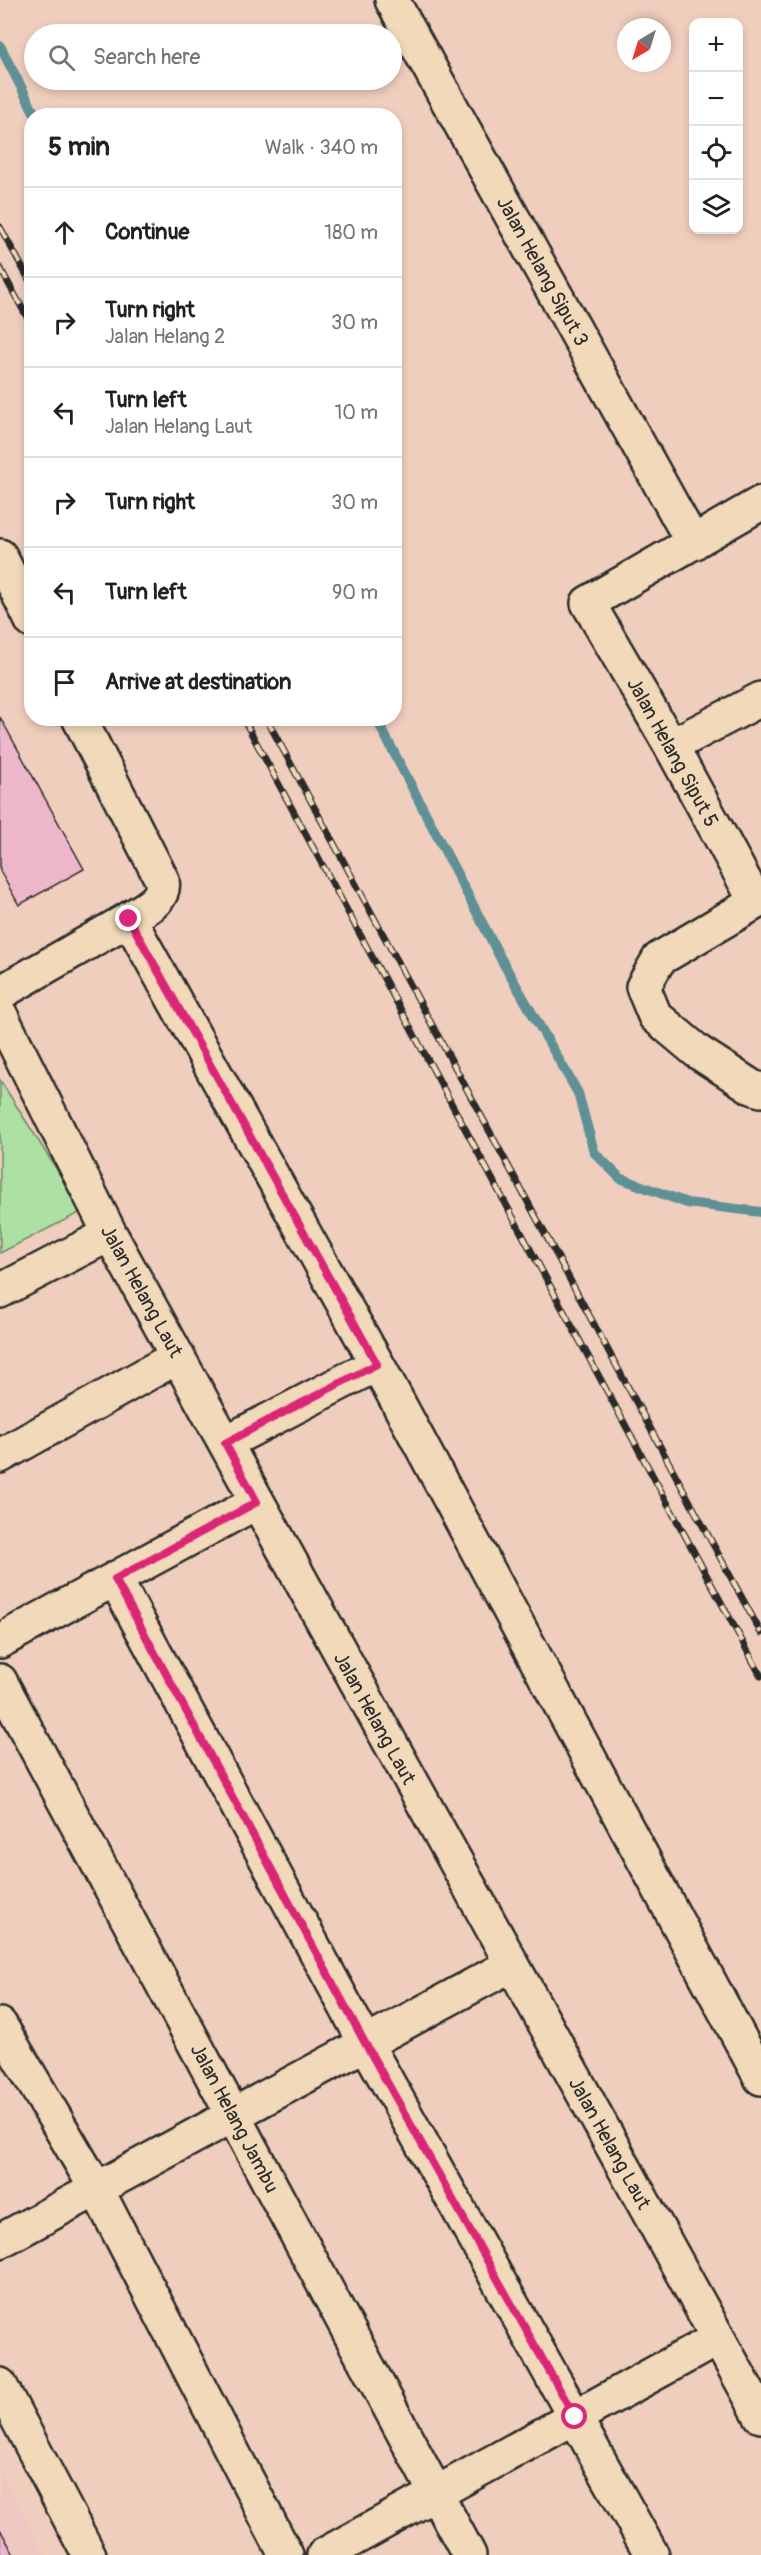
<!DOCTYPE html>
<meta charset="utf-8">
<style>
body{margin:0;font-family:Pangolin,sans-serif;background:#f6f6f6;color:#202124}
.controls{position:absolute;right:18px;top:18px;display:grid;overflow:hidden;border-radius:12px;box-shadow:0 3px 9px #0003}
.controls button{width:54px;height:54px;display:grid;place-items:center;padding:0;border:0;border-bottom:2px solid #e0e0e0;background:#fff;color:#202124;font:30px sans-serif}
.compass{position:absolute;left:617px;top:18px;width:54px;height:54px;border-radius:50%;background:#fff;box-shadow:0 3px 9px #0003;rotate:218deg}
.stop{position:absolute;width:18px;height:18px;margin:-14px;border:4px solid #db2777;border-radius:50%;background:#fff}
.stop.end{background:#db2777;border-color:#fff;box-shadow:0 2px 6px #0008}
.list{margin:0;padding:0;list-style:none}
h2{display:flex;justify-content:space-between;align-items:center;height:78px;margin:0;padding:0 24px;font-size:26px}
h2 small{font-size:20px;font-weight:400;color:#757577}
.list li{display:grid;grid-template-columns:39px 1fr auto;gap:18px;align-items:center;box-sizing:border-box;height:90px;padding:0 24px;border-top:2px solid #e0e0e0}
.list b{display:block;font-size:22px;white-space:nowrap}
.list p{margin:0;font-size:20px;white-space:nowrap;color:#757577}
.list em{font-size:20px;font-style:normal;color:#757577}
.icon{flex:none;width:33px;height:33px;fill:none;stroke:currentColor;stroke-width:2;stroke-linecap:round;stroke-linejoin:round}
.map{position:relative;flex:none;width:761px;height:2555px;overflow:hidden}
.search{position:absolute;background:#fff;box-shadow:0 3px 9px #0003;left:24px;top:24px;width:378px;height:66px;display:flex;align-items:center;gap:15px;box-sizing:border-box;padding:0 21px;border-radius:33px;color:#757577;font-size:22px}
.panel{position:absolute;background:#fff;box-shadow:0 3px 9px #0003;left:24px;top:108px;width:378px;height:618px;border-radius:24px}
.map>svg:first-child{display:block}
.built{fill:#efc7c2}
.green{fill:#ade1a3;stroke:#6c8667;stroke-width:1.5}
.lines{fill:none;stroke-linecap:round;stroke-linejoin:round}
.stream{stroke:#5f9095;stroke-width:10}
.building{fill:#eeb6ca;stroke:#2b2b2b;stroke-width:1.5}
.minor-casing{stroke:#2b2b2b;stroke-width:38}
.minor{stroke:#f1d9b9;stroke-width:33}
.rail-casing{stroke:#2b2b2b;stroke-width:7}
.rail{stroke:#f1d9b9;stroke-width:4.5;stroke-dasharray:14;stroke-linecap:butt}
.route{stroke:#db2777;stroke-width:8}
.labels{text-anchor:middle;stroke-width:4.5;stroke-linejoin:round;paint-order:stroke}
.street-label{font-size:20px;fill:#2b2b2b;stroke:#f1d9b9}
</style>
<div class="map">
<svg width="761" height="2555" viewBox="0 0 761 2555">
<rect width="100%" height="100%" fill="#f0cebe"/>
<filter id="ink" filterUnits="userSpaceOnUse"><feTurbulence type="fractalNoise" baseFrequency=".0167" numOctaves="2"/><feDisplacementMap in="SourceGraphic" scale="12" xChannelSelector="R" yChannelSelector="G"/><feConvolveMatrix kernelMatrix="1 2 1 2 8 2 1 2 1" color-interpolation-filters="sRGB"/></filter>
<g filter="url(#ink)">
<path class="built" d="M 0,2471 L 46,2555 L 0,2555 Z"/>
<path class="green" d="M 0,1080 L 83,1211 L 0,1253 Z"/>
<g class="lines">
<path class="stream" d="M 0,46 L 36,116
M 376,718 L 501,959 L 578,1093 L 594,1152 L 620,1178 L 687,1203 L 761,1212"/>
</g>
<path class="building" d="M 0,717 L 84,869 L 19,905 L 0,871 Z
M 0,2529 L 14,2555 L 0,2555 Z"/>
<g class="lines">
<g class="minor-casing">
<path id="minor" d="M 392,0 L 693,543
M 0,556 L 32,621
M 79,718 L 162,880 C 166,901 143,909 129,919
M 671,746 L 761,699
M 761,899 L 659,959 L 643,987 L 655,1016 L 698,1052 L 752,1087 L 761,1090
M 756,902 L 671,746 L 588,603 L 761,503
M 0,993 L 129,919 L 386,1380 L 761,2078
M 0,1014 L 110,1234 L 761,2416
M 0,1291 L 110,1234
M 225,1443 L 377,1364
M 0,1456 L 177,1357
M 115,1579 L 365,2042 L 652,2555
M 0,1641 L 257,1502
M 0,1681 L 469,2555
M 0,2025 L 96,2188 L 286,2555
M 0,2241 L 511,1965
M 0,2385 L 89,2555
M 324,2555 L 717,2339"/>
</g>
<use href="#minor" class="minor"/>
<g class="rail-casing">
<path id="rail" d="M 0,227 L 32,285
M 0,268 L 32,326
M 243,718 L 761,1676
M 266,718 L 761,1633"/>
</g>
<use href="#rail" class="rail"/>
</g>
</g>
<g class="lines" filter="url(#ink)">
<path class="route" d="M 129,919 L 377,1364 L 225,1443 L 257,1502 L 115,1579 L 365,2043 L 575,2417"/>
</g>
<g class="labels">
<g class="street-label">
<text transform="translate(543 271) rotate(61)" y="7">Jalan Helang Siput 3</text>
<text transform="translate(673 752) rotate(61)" y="7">Jalan Helang Siput 5</text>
<text transform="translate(142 1291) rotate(61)" y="7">Jalan Helang Laut</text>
<text transform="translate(375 1718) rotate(61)" y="7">Jalan Helang Laut</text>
<text transform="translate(235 2118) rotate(62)" y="7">Jalan Helang Jambu</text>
<text transform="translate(610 2143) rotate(61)" y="7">Jalan Helang Laut</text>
</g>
</g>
</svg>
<div class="controls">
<button>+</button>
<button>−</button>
<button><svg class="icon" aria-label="locate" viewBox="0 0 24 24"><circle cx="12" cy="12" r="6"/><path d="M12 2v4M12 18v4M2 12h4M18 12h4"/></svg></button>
<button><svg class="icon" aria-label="layers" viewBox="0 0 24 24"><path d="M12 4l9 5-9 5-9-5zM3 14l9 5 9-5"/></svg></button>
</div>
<svg class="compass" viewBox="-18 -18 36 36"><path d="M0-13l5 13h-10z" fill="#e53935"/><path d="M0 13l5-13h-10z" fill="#757577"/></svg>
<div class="stop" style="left:575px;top:2417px"></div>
<div class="stop end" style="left:129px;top:919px"></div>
<div class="search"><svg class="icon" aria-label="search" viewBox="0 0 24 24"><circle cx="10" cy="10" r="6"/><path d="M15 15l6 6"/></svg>Search here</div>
<section class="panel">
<h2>5 min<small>Walk · 340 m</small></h2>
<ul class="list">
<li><svg class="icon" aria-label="ahead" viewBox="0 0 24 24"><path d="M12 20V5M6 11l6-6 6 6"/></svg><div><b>Continue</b></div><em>180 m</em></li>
<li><svg class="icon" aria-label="right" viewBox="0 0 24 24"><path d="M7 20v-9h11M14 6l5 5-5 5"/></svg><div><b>Turn right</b><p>Jalan Helang 2</p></div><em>30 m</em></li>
<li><svg class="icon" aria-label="left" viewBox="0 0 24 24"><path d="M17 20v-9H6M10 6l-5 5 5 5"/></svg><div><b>Turn left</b><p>Jalan Helang Laut</p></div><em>10 m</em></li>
<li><svg class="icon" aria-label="right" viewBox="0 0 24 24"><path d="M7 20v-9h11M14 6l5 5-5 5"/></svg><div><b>Turn right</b></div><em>30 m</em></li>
<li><svg class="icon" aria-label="left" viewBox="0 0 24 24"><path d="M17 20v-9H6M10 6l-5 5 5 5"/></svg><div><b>Turn left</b></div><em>90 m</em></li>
<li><svg class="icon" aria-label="arrive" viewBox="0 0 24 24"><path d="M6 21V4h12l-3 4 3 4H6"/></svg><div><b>Arrive at destination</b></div></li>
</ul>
</section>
</div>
